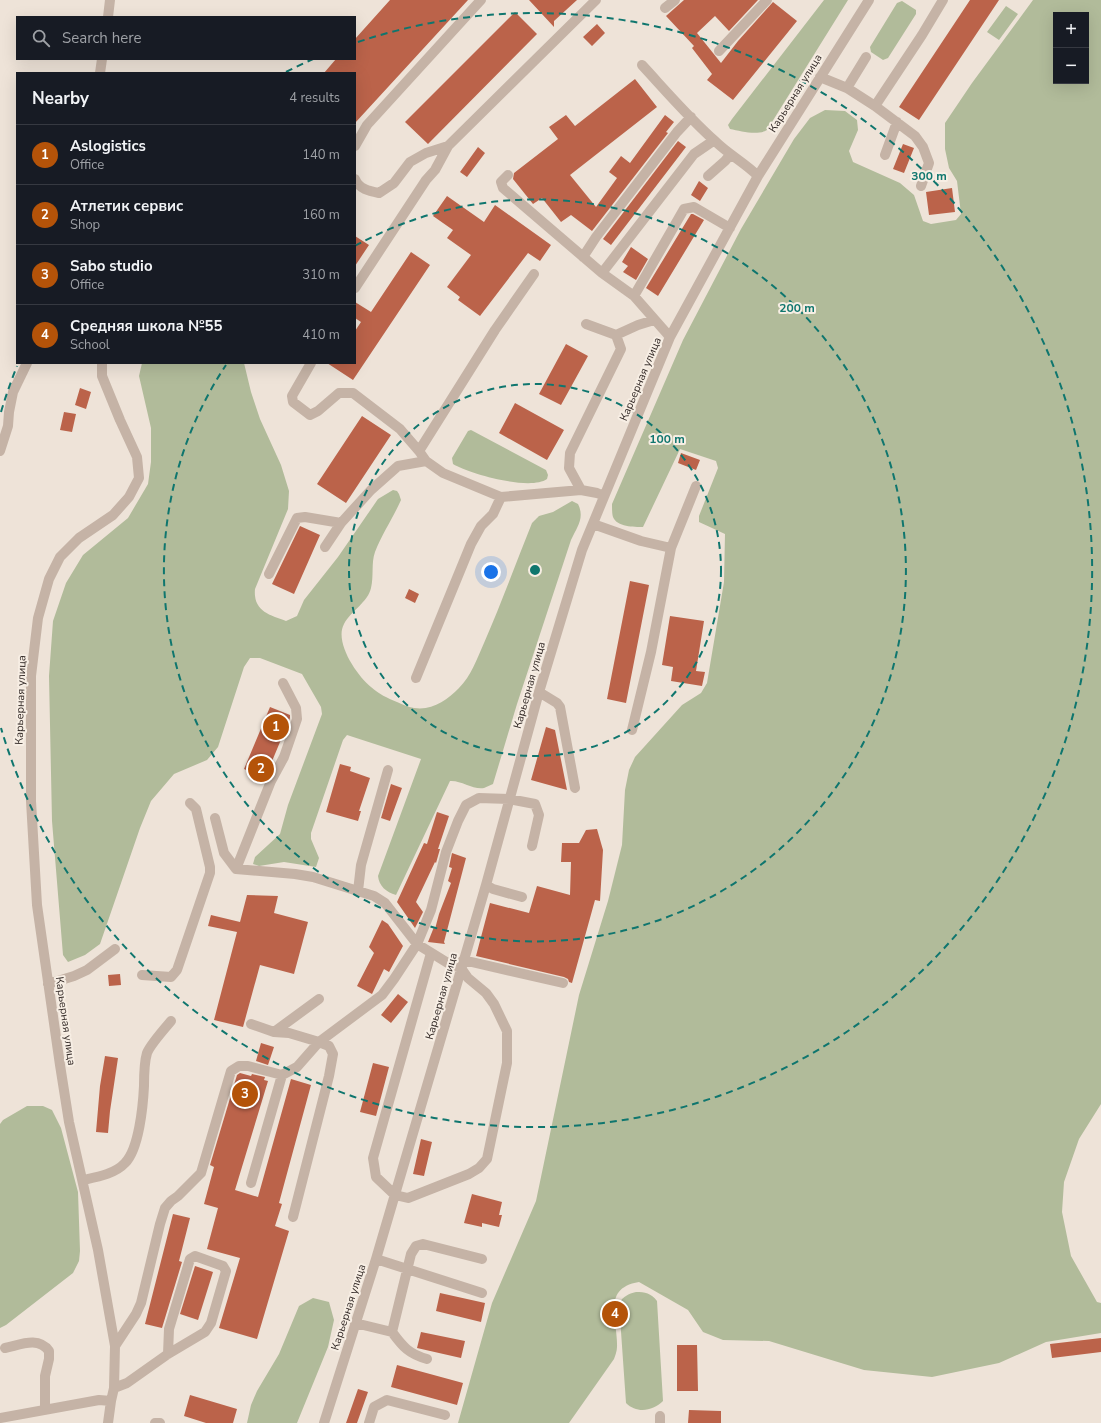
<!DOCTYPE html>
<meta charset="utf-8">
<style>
body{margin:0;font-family:"Nunito Sans",sans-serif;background:#20242c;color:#f1f3f6}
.controls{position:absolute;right:12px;top:12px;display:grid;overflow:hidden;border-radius:0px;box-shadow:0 4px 16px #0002}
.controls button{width:36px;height:36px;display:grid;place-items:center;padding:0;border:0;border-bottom:1px solid #363941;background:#171b24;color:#f1f3f6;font:20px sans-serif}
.you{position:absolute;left:491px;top:572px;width:14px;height:14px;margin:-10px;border:3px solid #fff;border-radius:50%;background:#1a73e8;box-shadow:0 0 0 6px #1a73e833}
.badge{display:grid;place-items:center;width:26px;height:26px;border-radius:50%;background:#b45309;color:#fff;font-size:13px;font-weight:700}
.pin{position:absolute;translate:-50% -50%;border:2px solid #fff;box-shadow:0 1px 4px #0006}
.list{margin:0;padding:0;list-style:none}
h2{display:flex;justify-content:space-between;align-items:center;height:52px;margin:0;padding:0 16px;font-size:17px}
h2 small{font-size:13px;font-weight:400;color:#9ea1a6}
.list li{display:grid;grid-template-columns:26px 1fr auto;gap:12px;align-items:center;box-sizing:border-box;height:60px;padding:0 16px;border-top:1px solid #363941}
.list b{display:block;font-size:15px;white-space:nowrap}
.list p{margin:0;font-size:13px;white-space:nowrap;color:#9ea1a6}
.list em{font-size:13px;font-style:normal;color:#9ea1a6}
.icon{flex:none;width:22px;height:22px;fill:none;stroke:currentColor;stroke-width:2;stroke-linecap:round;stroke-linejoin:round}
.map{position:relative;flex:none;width:1101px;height:1423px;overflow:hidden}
.search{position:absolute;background:#171b24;box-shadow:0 4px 16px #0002;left:16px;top:16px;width:340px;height:44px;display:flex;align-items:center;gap:10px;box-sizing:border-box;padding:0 14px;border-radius:0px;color:#9ea1a6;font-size:15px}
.panel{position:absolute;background:#171b24;box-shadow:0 4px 16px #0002;left:16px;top:72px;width:340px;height:292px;border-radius:0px}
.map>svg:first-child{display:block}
.green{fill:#b1bb9a;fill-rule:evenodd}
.building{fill:#bb634a}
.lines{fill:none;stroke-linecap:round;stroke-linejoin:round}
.minor{stroke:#c5b3a6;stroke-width:10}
.ring{fill:none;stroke:#0f766e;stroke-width:2;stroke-dasharray:7 5}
.labels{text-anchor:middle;stroke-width:4;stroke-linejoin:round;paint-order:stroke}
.street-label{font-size:11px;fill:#322926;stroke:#f7eee4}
.centre{fill:#0f766e;stroke:#f7eee4;stroke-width:2}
.ring-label{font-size:12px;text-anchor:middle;font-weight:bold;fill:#0f766e;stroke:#f7eee4;stroke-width:4;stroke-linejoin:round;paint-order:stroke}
</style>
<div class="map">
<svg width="1101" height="1423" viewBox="0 0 1101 1423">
<rect width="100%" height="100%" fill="#eee3d8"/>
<path class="green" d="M 824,0 L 848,0 L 767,130 C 757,136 741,131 730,129 L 728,125 L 732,119 Z
M 1033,0 L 1101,0 L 1101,1104 L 1079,1139 L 1064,1182 L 1062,1212 L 1071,1256 L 1097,1302 L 1101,1303 L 1101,1333 L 1046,1342 L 999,1363 L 932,1377 L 864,1370 L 769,1341 L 723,1340 L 703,1332 L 688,1310 L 639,1282 C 601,1288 618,1321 617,1347 C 617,1351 615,1356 614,1359 L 569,1423 L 458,1423 L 492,1303 L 536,1201 L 579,995 L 608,901 L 622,845 L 625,790 L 629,770 L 635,757 L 682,705 L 701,693 L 707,683 L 724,582 L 725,534 L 699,522 L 699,516 L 718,468 L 716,461 L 680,449 L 643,527 C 634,527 617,527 613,517 C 612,514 612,508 612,504 L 683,340 L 741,229 L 794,139 L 810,118 L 825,110 L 845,111 L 857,120 L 858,130 L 849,151 L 853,162 L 900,183 L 914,195 L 923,221 L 931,224 L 956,220 L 961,214 L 957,181 L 949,168 L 945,149 L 945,123 L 972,83 ZM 1056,15 L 1086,15 L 1086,81 L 1056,81 Z
M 902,1 L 916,10 L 916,14 L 888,58 L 883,60 L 871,52 L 870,47 L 897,3 Z
M 1006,6 L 1018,14 L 999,40 L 987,32 Z
M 142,363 L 244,363 L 251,392 L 260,419 L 281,465 L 289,491 L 288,509 L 255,589 C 253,611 269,615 286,621 L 297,616 L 304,600 L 338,557 L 378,499 L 393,490 L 397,491 L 399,494 L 401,500 C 393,518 382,534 375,552 C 371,563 374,576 371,588 C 368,602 351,611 344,624 C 334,642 357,676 371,687 C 379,694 387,698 397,702 C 402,704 408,707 414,708 C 432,711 447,700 459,688 C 471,676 477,659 484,643 C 501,604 516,563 532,523 L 539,516 L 553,512 L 572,501 L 578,504 C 585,518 577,527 571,540 L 517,704 L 493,784 C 490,785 487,787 484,788 C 473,790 461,780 450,781 L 396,895 C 386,892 379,886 378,876 L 421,759 L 347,735 L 343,740 L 311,833 L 311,839 L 319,858 L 316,867 L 284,862 L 259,866 L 253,864 L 255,857 L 280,834 L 288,805 L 322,714 L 321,707 L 302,674 L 260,658 L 250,658 L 244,667 L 218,747 L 207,760 L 174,774 L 151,801 L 140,828 L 100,944 L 85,955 L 68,962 L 63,955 L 52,821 L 49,676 L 53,621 L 66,583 L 83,555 L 128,518 L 148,484 L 151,462 L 151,428 L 139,376 Z
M 471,430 L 546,470 L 548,475 L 547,479 C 530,491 470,474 453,464 L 452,458 L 468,431 Z
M 27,1106 L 43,1106 L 52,1110 L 61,1128 L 78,1192 L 80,1251 L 79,1261 L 73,1273 L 6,1325 L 0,1328 L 0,1124 L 3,1120 Z
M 636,1292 C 645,1292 651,1293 657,1301 L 663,1401 C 653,1411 637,1414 626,1403 L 619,1303 C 624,1296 628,1294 636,1292 Z
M 313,1298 L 329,1302 L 334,1320 L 328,1347 L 297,1423 L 247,1423 L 251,1405 L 257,1391 L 279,1354 L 299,1306 Z"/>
<path class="building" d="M 390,0 L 468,0 L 355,123 L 355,73 L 324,73 L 336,59 L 355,59 L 355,39 Z
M 529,0 L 577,0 L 554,21 L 554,27 Z
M 684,0 L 758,0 L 729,31 L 715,16 L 697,33 L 721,63 L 738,41 L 773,2 L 797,21 L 733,100 L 707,80 L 712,74 L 692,48 L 694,46 L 666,16 Z
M 970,0 L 999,0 L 919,120 L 899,107 Z
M 515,12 L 537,34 L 428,144 L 405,122 Z
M 597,24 L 605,33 L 592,46 L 583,37 Z
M 635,79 L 657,107 L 570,175 L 596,207 L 617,178 L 609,172 L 621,156 L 630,163 L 665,115 L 674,122 L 666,132 L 668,133 L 592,231 L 571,215 L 561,222 L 542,198 L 533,204 L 513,179 L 514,173 L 558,139 L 549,127 L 566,115 L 575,126 Z
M 678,141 L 686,147 L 611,245 L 603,239 Z
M 903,144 L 914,148 L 904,173 L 893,169 Z
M 478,147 L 485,153 L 467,177 L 460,172 Z
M 699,181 L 708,188 L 700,201 L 691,195 Z
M 952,188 L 955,212 L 929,215 L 926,192 Z
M 447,196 L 484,222 L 495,205 L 551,245 L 540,261 L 528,253 L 480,316 L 458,300 L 460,297 L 447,287 L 471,255 L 447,238 L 453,230 L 433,216 Z
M 691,214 L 693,214 L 704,220 L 658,296 L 646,288 Z
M 355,236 L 369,245 L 355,266 Z
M 631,247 L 648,259 L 636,280 L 623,272 L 628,266 L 622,262 Z
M 411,252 L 430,265 L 353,380 L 327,363 L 355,363 L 355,331 L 361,322 L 355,318 L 355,302 L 371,312 Z
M 566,344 L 588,356 L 561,405 L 539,394 Z
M 80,388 L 91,392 L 86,409 L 75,405 Z
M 515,403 L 564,430 L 547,460 L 499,433 Z
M 64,412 L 76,414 L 72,432 L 60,430 Z
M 362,416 L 391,435 L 346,503 L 317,484 Z
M 681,453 L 700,460 L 696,470 L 678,463 Z
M 300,526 L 320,535 L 294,594 L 272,584 Z
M 630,581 L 649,585 L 626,703 L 607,699 Z
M 409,589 L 419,594 L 415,603 L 405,598 Z
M 670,616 L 704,621 L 696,671 L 705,672 L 702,686 L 671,681 L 673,667 L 662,665 Z
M 270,707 L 290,715 L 290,718 L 265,778 L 244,769 Z
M 546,727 L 555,730 L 567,790 L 531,780 Z
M 340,764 L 351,767 L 350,771 L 370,778 L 359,811 L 361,811 L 358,821 L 326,812 Z
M 391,784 L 402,788 L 390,821 L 381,818 Z
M 437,812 L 449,816 L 438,849 L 440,849 L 436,863 L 435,862 L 416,902 L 423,912 L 415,928 L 397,902 L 424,843 L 427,844 Z
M 597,829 L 603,850 L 600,901 L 595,900 L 572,983 L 569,982 L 568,979 L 564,977 L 476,956 L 490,903 L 529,913 L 537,886 L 570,895 L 571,862 L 561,862 L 562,843 L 579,843 L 586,830 Z
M 452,853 L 466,858 L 444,942 L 445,944 L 428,942 L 434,927 L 435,929 L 439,914 L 451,883 L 448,881 L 452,868 L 449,867 Z
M 247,895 L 278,896 L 274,913 L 308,922 L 294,974 L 260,965 L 243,1027 L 214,1020 L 237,932 L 208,926 L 211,915 L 240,922 Z
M 382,920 L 388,924 L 403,946 L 389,972 L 384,969 L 372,994 L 357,986 L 374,953 L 369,947 Z
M 120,974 L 121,985 L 109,986 L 108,975 Z
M 398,994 L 408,1002 L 391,1023 L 381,1015 Z
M 261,1043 L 274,1047 L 268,1065 L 256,1061 Z
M 105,1056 L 118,1058 L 110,1111 L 108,1133 L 96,1132 L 100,1086 Z
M 373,1063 L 389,1067 L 376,1116 L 360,1112 Z
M 240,1073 L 251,1076 L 252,1074 L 265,1077 L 264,1080 L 268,1081 L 235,1190 L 258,1197 L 291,1079 L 311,1085 L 279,1203 L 282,1204 L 275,1226 L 289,1231 L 257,1339 L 219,1328 L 240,1258 L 207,1249 L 218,1208 L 204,1204 L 214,1167 L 210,1165 L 237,1075 Z
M 421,1139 L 432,1142 L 424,1176 L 413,1174 Z
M 472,1194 L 502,1202 L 499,1215 L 502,1215 L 499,1227 L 482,1223 L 482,1227 L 464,1223 Z
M 173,1214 L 190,1218 L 179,1261 L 182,1262 L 162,1328 L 145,1324 Z
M 195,1266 L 213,1272 L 198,1320 L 180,1314 Z
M 440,1293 L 485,1303 L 481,1322 L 436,1311 Z
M 421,1332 L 465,1341 L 461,1358 L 417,1348 Z
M 1101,1338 L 1101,1352 L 1052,1358 L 1050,1344 Z
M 677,1345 L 697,1345 L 698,1391 L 677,1391 Z
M 397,1365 L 463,1383 L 457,1405 L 391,1387 Z
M 358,1389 L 368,1392 L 357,1423 L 346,1423 Z
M 190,1395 L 237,1409 L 233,1423 L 206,1423 L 184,1416 Z
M 689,1410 L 721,1411 L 721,1423 L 688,1423 Z"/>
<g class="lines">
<path class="minor" d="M 665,8 L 675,0
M 108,17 L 110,0
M 719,51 L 767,0
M 642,65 C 666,91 689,118 715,141 C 728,154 745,163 758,176
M 100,73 L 102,59
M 820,77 L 847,88 L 875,106 L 922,35 L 943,0
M 847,88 L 866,57
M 875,106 L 915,136 L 923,147 L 929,163 L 921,186
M 355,146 L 367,125 L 481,0
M 885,155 L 897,122
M 508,175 L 501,182 L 503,188 L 602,273 L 634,296 L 670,337
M 708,176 L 725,161 L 730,155
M 355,179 C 359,189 369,191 379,193 L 394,183 L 410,162 L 426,153 L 448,146
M 583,257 L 596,237 L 677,132 L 691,117
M 602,273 L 694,154 L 713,141
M 355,288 L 426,180 L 435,170 L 448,146 L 596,0
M 634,296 L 684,209 L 694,207 L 730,228
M 616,335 L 638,325 L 654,320
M 102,363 L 102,376 L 120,420 L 137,457 L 139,478 L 129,497 L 113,515 L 79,538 L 60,557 L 49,579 L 38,618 L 31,676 L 31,801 L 37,905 L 60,1065 L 69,1122 L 98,1250 L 115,1346 L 114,1388 L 111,1401 L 108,1423
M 311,363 L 292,396 L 293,402 L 310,415 L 318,411 L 339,393 L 353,393 L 400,429 L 419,451
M 0,451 L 8,426 L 9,412 L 13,392 L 27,363
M 426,461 L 419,451 L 495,330 L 534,274
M 581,490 L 569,468 L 570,453 L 621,349 L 616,335 L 586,324
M 593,524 L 641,541 L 671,548 L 696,486
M 325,547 L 341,523 L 371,490 L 398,466 L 426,461 L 443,473 L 501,497 L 581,490 L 597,493 L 604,496
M 269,574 L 297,518 L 305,517 L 341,523
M 416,678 L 471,544 L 481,526 L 493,514 L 501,497
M 539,692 L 557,703 L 560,707 L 575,788
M 632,730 L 651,652 L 671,548
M 215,818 L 224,853 L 236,869 L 295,874 L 313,877 L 374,896 L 385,903 L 417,944 L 451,965 L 461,968 L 468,978 L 486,993 L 494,1004 L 507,1031 L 507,1063 L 487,1159 L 479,1168 L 469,1174 L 408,1198 L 395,1195 L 376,1177 L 373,1158 L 431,953
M 236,869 L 271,781 L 284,757 L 297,719 L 296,708 L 283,683
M 486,885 L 493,889 L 522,897
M 358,891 L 361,865 L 388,770
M 463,960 L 563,983
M 142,975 L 171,977 L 177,970 L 210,873 L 210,867 L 196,809 L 190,803
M 48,984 L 74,976 L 87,970 L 115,949
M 251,1024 L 274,1032 L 289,1033 L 319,1042 L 382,995 L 394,979 L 417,944 L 431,910 L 446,852 L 458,821 L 466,805 L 479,798 L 509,799 L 535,804 L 539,815 L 532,846
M 274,1032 L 319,999
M 83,1180 C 97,1177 115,1174 125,1163 C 139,1149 143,1106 144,1086 C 144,1076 144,1063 147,1053 C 150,1045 165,1028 171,1021
M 251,1183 L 282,1075 L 297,1067 L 319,1042 L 329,1046 L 333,1054 L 329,1076 L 293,1217
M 376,1259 L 482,1293
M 355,1323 L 392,1332 C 403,1347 409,1354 427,1359
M 392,1332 L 411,1254 L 416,1246 L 423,1244 L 482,1259
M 115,1346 L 136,1314 L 141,1303 L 160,1224 L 165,1208 L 171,1201 L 178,1196 L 201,1173 L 231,1071 L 239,1066 L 248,1066 L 282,1075
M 5,1348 C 20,1345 38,1336 49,1351 L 49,1359 L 45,1376 L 45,1410
M 114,1388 L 127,1383 L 168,1354 L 205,1332 L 211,1323 L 226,1271 L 223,1266 L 195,1256 L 190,1259 L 169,1329 L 168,1354
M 0,1418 L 99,1400 L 111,1401
M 155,1423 L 160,1423
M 324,1423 L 376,1259 L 486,885 L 539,692 L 582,550 L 670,337 L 758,176 L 869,0
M 369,1423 L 374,1407 L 387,1400 L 445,1415
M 660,1423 L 660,1416"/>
</g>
<g class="ring">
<circle cx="535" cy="570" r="186"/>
<path d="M355 246A371 371 0 1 1 226 365"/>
<path d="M1 412A557 557 0 0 1 17 366M286 72A557 557 0 0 1 313 59M358 42A557 557 0 1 1 1 728"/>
</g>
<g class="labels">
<g class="street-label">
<text transform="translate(795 93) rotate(-58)" y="4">Карьерная улица</text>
<text transform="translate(640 379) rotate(-67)" y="4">Карьерная улица</text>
<text transform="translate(529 685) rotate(-74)" y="4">Карьерная улица</text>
<text transform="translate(20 700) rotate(-88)" y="4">Карьерная улица</text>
<text transform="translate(441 996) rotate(-74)" y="4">Карьерная улица</text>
<text transform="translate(66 1021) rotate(82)" y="4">Карьерная улица</text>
<text transform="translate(348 1307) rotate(-72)" y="4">Карьерная улица</text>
</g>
</g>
<circle cx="535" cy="570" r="6" class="centre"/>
<g class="ring-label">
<text x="929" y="180">300 m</text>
<text x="797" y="312">200 m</text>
<text x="667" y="443">100 m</text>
</g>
</svg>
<div class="controls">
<button>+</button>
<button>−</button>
</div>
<div class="you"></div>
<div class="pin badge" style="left:276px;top:727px">1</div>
<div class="pin badge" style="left:261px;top:769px">2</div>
<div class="pin badge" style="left:245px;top:1094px">3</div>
<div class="pin badge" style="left:615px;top:1314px">4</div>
<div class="search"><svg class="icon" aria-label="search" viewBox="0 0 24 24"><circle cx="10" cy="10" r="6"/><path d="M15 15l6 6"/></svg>Search here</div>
<section class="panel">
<h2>Nearby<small>4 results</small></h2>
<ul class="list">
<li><span class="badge">1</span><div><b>Aslogistics</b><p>Office</p></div><em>140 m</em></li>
<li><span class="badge">2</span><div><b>Атлетик сервис</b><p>Shop</p></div><em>160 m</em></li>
<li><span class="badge">3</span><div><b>Sabo studio</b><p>Office</p></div><em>310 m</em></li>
<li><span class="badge">4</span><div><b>Средняя школа №55</b><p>School</p></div><em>410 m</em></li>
</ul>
</section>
</div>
